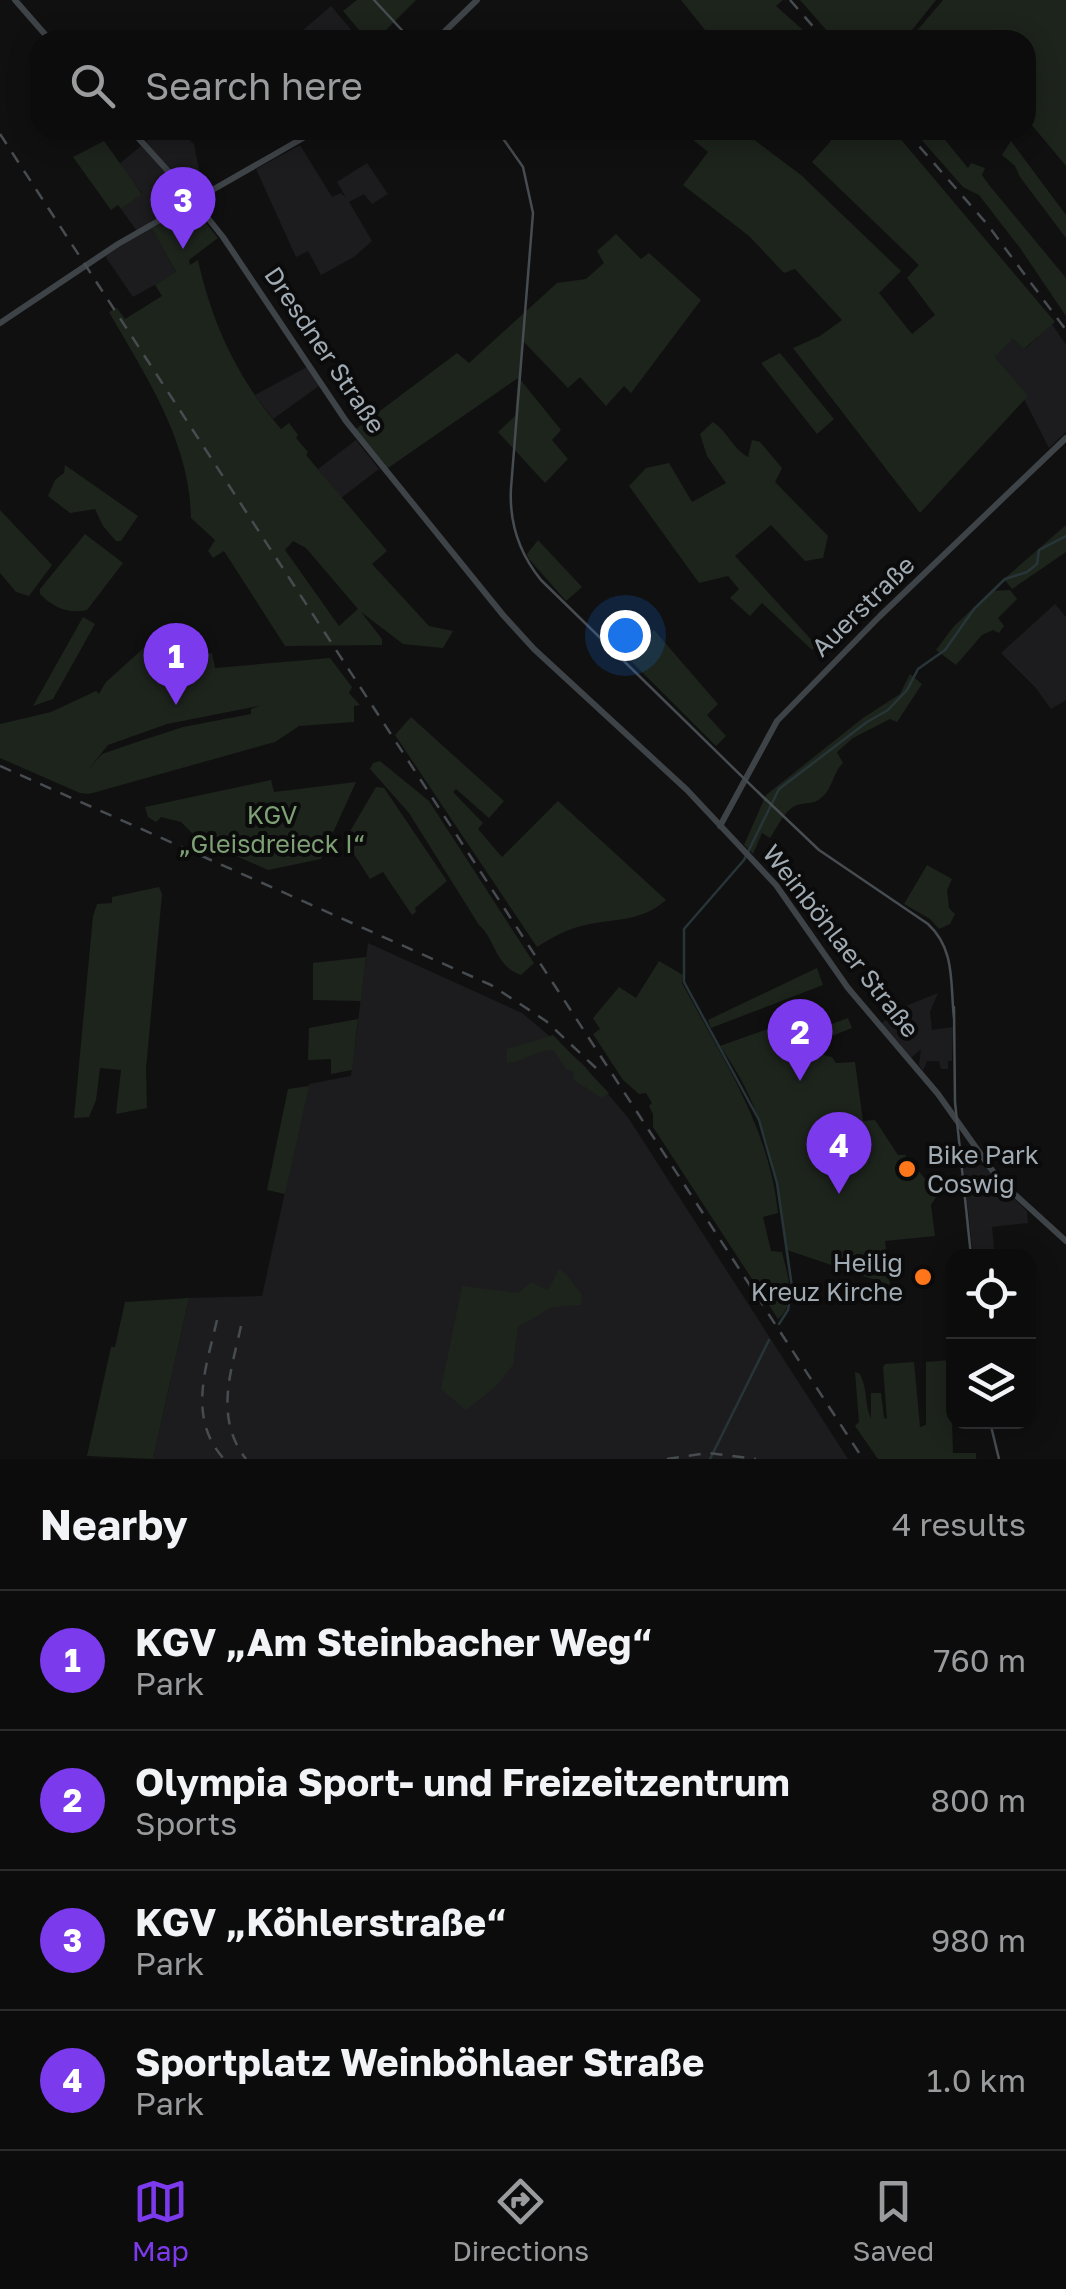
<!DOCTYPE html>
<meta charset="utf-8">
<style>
body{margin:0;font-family:"Golos Text",sans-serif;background:#151516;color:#f1f3f6}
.controls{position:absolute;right:30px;bottom:30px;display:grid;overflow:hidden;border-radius:20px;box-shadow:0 5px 25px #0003}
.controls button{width:90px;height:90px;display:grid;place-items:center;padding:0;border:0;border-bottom:2px solid #2c2c2e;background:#0c0c0d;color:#f1f3f6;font:50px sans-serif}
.you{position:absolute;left:625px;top:635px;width:35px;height:35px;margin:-25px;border:8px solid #fff;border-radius:50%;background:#1a73e8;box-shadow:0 0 0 15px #1a73e833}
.badge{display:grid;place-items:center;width:65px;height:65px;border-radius:50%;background:#7c3aed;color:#fff;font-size:32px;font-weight:700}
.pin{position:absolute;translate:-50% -82px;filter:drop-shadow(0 2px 5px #0008)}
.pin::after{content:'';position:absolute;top:52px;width:35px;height:30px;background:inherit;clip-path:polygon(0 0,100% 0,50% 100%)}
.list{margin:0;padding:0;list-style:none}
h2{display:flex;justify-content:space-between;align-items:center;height:130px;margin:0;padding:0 40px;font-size:42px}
h2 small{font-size:32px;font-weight:400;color:#9a9b9d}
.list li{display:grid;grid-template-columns:65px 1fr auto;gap:30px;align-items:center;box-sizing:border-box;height:140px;padding:0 40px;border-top:2px solid #2c2c2e}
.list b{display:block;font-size:38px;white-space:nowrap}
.list p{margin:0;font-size:32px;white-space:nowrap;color:#9a9b9d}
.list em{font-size:32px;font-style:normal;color:#9a9b9d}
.icon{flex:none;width:55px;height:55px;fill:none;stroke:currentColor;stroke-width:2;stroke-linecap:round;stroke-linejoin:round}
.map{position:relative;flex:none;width:1066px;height:1459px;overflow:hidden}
.search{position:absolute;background:#0c0c0d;box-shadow:0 5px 25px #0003;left:30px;right:30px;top:30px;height:110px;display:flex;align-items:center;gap:25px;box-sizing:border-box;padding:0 35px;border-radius:30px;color:#9a9b9d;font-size:38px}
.sheet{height:690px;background:#0c0c0d}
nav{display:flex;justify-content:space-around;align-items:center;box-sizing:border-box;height:140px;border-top:2px solid #2c2c2e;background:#0c0c0d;font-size:28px;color:#9a9b9d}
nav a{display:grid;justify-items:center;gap:5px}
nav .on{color:#7c3aed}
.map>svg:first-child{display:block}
.built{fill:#1c1c1e}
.green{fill:#1d241c;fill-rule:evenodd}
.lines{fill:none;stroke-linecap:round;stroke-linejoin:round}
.stream{stroke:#283538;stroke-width:2.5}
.secondary{stroke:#3e4347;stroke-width:6}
.tram{stroke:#474c50;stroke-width:2.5}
.rail{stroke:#474c50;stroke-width:2.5;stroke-dasharray:12 10;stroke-linecap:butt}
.poi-dot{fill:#ff761b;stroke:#0b0b0c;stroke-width:4}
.labels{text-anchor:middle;stroke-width:8;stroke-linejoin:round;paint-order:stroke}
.street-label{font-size:25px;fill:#a0abb3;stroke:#0b0b0c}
.park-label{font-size:25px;fill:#7ea075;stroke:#0b0b0c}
.poi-label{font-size:25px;fill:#a0abb3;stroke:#0b0b0c;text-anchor:start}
</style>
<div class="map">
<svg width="1066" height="1459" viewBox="0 0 1066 1459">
<rect width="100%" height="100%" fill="#101011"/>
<path class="built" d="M 331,6 L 349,27 L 357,40 L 313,40 L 302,31 Z
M 160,130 L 177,130 L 194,144 L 199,170 L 198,176 L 180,190 L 184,197 L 182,202 L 150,222 L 176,273 L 133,297 L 105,256 L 139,234 L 121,209 L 142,193 L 119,164 Z
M 300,145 L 332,197 L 341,193 L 346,198 L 337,182 L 367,163 L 388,194 L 372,204 L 364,194 L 349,202 L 372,241 L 354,257 L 321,275 L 308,251 L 296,257 L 256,169 Z
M 1052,324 L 1066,345 L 1066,432 L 1049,448 L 1024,399 L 1027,396 L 995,357 L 1013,339 L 1025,349 Z
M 307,367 L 319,386 L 273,419 L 255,395 Z
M 356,440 L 379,469 L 341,498 L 318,469 Z
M 1055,604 L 1066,617 L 1066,700 L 1051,709 L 1035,687 L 1001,653 Z
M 368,943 L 522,1013 L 583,1064 L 629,1119 L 848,1459 L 153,1459 L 189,1298 L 262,1296 L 309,1084 L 351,1076 Z
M 938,993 L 930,1012 L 932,1030 L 953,1027 L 952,1061 L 948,1061 L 948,1069 L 941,1069 L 939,1061 L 927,1061 L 923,1071 L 919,1065 L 921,1049 L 911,1058 L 881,1024 L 901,1008 Z
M 970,1152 L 975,1164 L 986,1166 L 1003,1188 L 1027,1211 L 1028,1223 L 992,1227 L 995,1256 L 973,1256 L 962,1153 Z"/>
<path class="green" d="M 357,0 L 416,0 L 376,40 L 369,32 L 364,36 L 343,11 Z
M 681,0 L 783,0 L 776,6 L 814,40 L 713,40 Z
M 800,0 L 936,0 L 904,40 L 835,40 Z
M 943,0 L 1066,0 L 1066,166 L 1026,118 L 1026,40 L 909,40 Z
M 681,130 L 741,130 L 801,175 L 901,271 L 879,293 L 912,334 L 935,315 L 907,278 L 919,265 L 812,162 L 831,141 L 821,130 L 893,130 L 1055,322 L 1024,349 L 1013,339 L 995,357 L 1028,396 L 920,513 L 793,348 L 820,336 L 842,320 L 795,269 L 784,273 L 749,236 L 683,185 L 708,152 Z
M 913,130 L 937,130 L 968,168 L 971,163 L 985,168 L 982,175 L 989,185 L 1066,278 L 1066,316 L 1020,248 L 979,195 L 963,187 Z
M 104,141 L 142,194 L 121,209 L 118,205 L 111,210 L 73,157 Z
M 1011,141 L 1066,215 L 1066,238 L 1020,177 L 1015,166 L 1002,155 Z
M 185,211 L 196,211 L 218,238 L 189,260 L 190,265 L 198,260 C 212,324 238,379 281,429 L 289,423 L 298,435 L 296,438 L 308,452 L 306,455 L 387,551 L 372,564 L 429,626 L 453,631 L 443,648 L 403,644 L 361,612 L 382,639 L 382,645 L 285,646 L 224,551 L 213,558 L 208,551 L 215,540 L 191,518 C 190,441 146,377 109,312 L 117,308 L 125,319 L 162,296 L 155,285 L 176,272 L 152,228 ZM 293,541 L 306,548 L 358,609 L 339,626 L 285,550 Z
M 616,234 L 641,259 L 649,253 L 701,300 L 631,393 L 624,386 L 606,406 L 580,377 L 568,388 L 523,341 L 519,378 L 561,430 L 552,440 L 568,459 L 545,483 L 498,432 L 515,416 L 518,378 L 388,468 L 356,429 L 457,353 L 469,363 L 557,283 L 586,279 L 604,263 L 597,251 Z
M 780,353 L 834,419 L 817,434 L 761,363 Z
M 713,422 C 728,432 732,448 748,457 L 752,440 L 760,442 L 782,468 L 775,482 L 828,536 L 823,558 L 805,561 L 771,525 L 735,556 L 817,646 L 812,650 L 762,603 L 750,616 L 730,598 L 739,589 L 728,576 L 699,583 L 629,486 L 646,468 L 669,463 L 692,502 L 726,483 L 707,456 L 700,434 Z
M 65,465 L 138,516 L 121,541 L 116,541 L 103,526 L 95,509 L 70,513 L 48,496 L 55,480 L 64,473 Z
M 0,510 L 52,565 L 29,596 L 16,592 L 0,573 Z
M 1066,525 L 1066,552 L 1012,589 L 1004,579 Z
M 85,534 L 123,563 L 87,610 C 68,614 54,608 40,594 L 40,589 Z
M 538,540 L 582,587 L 566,601 L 529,559 L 527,554 Z
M 1010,590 L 1017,599 L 998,618 L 1004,626 L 999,633 L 993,630 L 982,635 L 956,665 L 936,650 L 954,626 L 992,591 Z
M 83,617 L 95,624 L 53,699 L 33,706 Z
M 654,630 L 718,704 L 707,715 L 726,736 L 716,746 L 626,656 Z
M 146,646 C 167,656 189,654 212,653 L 215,668 L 330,658 L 352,687 L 349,693 L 360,705 L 354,706 L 354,722 L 299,726 L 275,742 L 89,794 L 80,793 L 0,758 L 0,724 L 51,712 L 96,691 L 99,694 L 106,682 ZM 259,706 L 251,709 L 251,714 L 183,727 L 134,743 L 102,754 L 88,770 L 108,745 L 167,724 Z
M 910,674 L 922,684 L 897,722 L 890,719 L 853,738 L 837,752 L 843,763 C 832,774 833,789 821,798 C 813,805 805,802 797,805 C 785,809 777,828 770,838 L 762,833 L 753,854 L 744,845 L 766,795 L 863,718 L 900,694 Z
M 411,717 L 504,801 L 489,818 L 456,789 L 453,792 L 483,823 L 478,829 L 502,857 L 558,801 L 666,900 C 640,923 613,918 581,926 C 565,930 551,938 537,947 L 395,735 Z
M 380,761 L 429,801 L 534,963 L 521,975 C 495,966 496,940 479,925 L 409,813 L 370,769 L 373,763 Z
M 271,780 L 274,792 L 356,782 L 321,859 L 268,870 L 198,839 L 181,822 L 161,817 L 156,822 L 148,817 L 145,807 Z
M 376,787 L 384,788 L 447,881 L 415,908 L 416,912 L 412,915 L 383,872 L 370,879 L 345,840 Z
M 927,865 L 952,879 L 947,890 L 949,908 L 955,914 L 950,924 L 939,929 L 930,919 L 904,904 Z
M 159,887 L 162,894 L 146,1069 L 147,1108 L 116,1114 L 121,1070 L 100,1068 L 96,1100 L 89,1117 L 74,1118 L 93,916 L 97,904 L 112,903 L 112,897 Z
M 366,957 L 361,1001 L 313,1000 L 313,963 Z
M 659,961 L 683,975 L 682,983 C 722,1058 769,1126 778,1213 L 763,1217 L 771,1251 L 782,1252 C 787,1274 798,1302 778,1319 L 653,1127 L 653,1114 L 649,1106 L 652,1103 L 646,1093 L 639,1094 L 623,1080 L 593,1034 L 600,1029 L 593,1018 L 619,987 L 636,998 Z
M 817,968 L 823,985 L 711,1028 L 708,1020 Z
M 815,1012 L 821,1028 L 848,1018 L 852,1028 L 814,1043 L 823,1055 L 832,1057 L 836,1063 L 855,1062 L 863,1121 L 875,1120 L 898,1155 L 905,1155 L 938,1194 L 931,1205 L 935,1236 L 885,1241 L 890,1285 L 787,1250 C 777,1173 766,1111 720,1046 Z
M 358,1019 L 352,1070 L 331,1074 L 331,1059 L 308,1060 L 309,1028 Z
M 553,1035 L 609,1093 L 601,1098 L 573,1079 L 574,1072 L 566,1069 L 554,1051 C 538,1047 524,1063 507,1063 L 507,1049 Z
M 309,1086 L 285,1194 L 267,1190 L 288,1089 Z
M 559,1269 L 566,1274 L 582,1295 L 581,1305 L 552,1307 L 518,1327 L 513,1365 L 495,1387 L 466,1410 L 441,1389 L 462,1286 L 518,1293 L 531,1282 L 548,1290 Z
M 189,1298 L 153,1459 L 87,1456 L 111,1347 L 115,1347 L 125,1302 Z
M 950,1360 L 953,1453 L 976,1453 L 976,1459 L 878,1459 L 855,1426 L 859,1422 L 855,1372 L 860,1374 C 868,1390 864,1403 871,1419 L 871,1393 L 881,1393 L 884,1418 L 887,1419 L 883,1367 L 885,1364 L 914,1362 L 920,1427 L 926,1425 L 926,1362 Z"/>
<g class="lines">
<path class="stream" d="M 779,1324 L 788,1310 L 792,1287 L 777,1183 L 759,1120 L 684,982 L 684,929 L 744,860 L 779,789 L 867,722 L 888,710 L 907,690 L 918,669 L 945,650 L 974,609 L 1005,579 L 1027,572 L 1037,564 L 1039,550 L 1066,536
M 710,1459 L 769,1340"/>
<path class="secondary" d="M 15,0 L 50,40
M 436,40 L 477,0
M 131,130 L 187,192 L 223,237 L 346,421 L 503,615 L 534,649 L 687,790 L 776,885 L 848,988 L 938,1094 L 999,1180 L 1066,1241
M 0,323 L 118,244 L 317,130
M 720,826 L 777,721 L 880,616 L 1066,438"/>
<path class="tram" d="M 374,0 L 411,40
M 497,130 L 523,167 L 533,213 L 511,488 C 509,523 519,553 541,580 L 766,800
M 757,791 L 819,850 L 928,924 C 956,950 950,984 954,1018
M 954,1007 L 955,1102 L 971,1256
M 990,1422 L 999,1459"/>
<path class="rail" d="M 790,0 L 825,40
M 905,130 L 987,224 L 1066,330
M 0,134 L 863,1459
M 0,766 L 491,985 L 546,1021 L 596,1068
M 217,1320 C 206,1368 187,1418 224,1459
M 241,1326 C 231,1372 214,1418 246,1459
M 667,1459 L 708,1453 L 756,1459"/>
</g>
<g class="poi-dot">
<circle cx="907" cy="1169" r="10"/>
<circle cx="923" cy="1277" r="10"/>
</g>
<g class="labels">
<g class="street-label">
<text transform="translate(325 350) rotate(56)" y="9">Dresdner Straße</text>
<text transform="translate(863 606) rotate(-44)" y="9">Auerstraße</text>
<text transform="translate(841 941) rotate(52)" y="9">Weinböhlaer Straße</text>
</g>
<g class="park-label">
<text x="272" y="824">KGV<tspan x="272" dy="29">„Gleisdreieck I“</tspan></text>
</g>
<g class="poi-label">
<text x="927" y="1164">Bike Park<tspan x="927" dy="29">Coswig</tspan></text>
<text x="903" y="1272" text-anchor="end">Heilig<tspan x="903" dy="29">Kreuz Kirche</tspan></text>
</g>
</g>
</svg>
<div class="controls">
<button><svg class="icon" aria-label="locate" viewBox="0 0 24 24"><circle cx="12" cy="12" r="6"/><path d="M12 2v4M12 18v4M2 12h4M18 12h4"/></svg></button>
<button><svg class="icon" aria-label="layers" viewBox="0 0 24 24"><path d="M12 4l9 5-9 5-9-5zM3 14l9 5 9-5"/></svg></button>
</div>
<div class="you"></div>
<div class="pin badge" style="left:176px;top:705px">1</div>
<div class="pin badge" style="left:800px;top:1081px">2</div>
<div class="pin badge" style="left:183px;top:249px">3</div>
<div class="pin badge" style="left:839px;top:1194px">4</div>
<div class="search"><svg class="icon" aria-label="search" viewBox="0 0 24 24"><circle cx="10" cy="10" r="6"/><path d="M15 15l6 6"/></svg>Search here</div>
</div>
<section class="sheet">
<h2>Nearby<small>4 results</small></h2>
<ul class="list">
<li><span class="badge">1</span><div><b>KGV „Am Steinbacher Weg“</b><p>Park</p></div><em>760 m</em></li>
<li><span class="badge">2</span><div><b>Olympia Sport- und Freizeitzentrum</b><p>Sports</p></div><em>800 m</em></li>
<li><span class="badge">3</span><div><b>KGV „Köhlerstraße“</b><p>Park</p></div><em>980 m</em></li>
<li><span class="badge">4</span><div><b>Sportplatz Weinböhlaer Straße</b><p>Park</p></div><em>1.0 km</em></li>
</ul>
</section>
<nav>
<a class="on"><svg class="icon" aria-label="map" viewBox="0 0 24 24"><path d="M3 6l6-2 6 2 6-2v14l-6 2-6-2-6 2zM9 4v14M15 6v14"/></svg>Map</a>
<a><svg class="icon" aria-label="directions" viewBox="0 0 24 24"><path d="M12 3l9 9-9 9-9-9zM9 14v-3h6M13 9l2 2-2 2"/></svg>Directions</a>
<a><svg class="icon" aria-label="saved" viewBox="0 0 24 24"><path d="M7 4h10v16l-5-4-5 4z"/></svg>Saved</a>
</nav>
